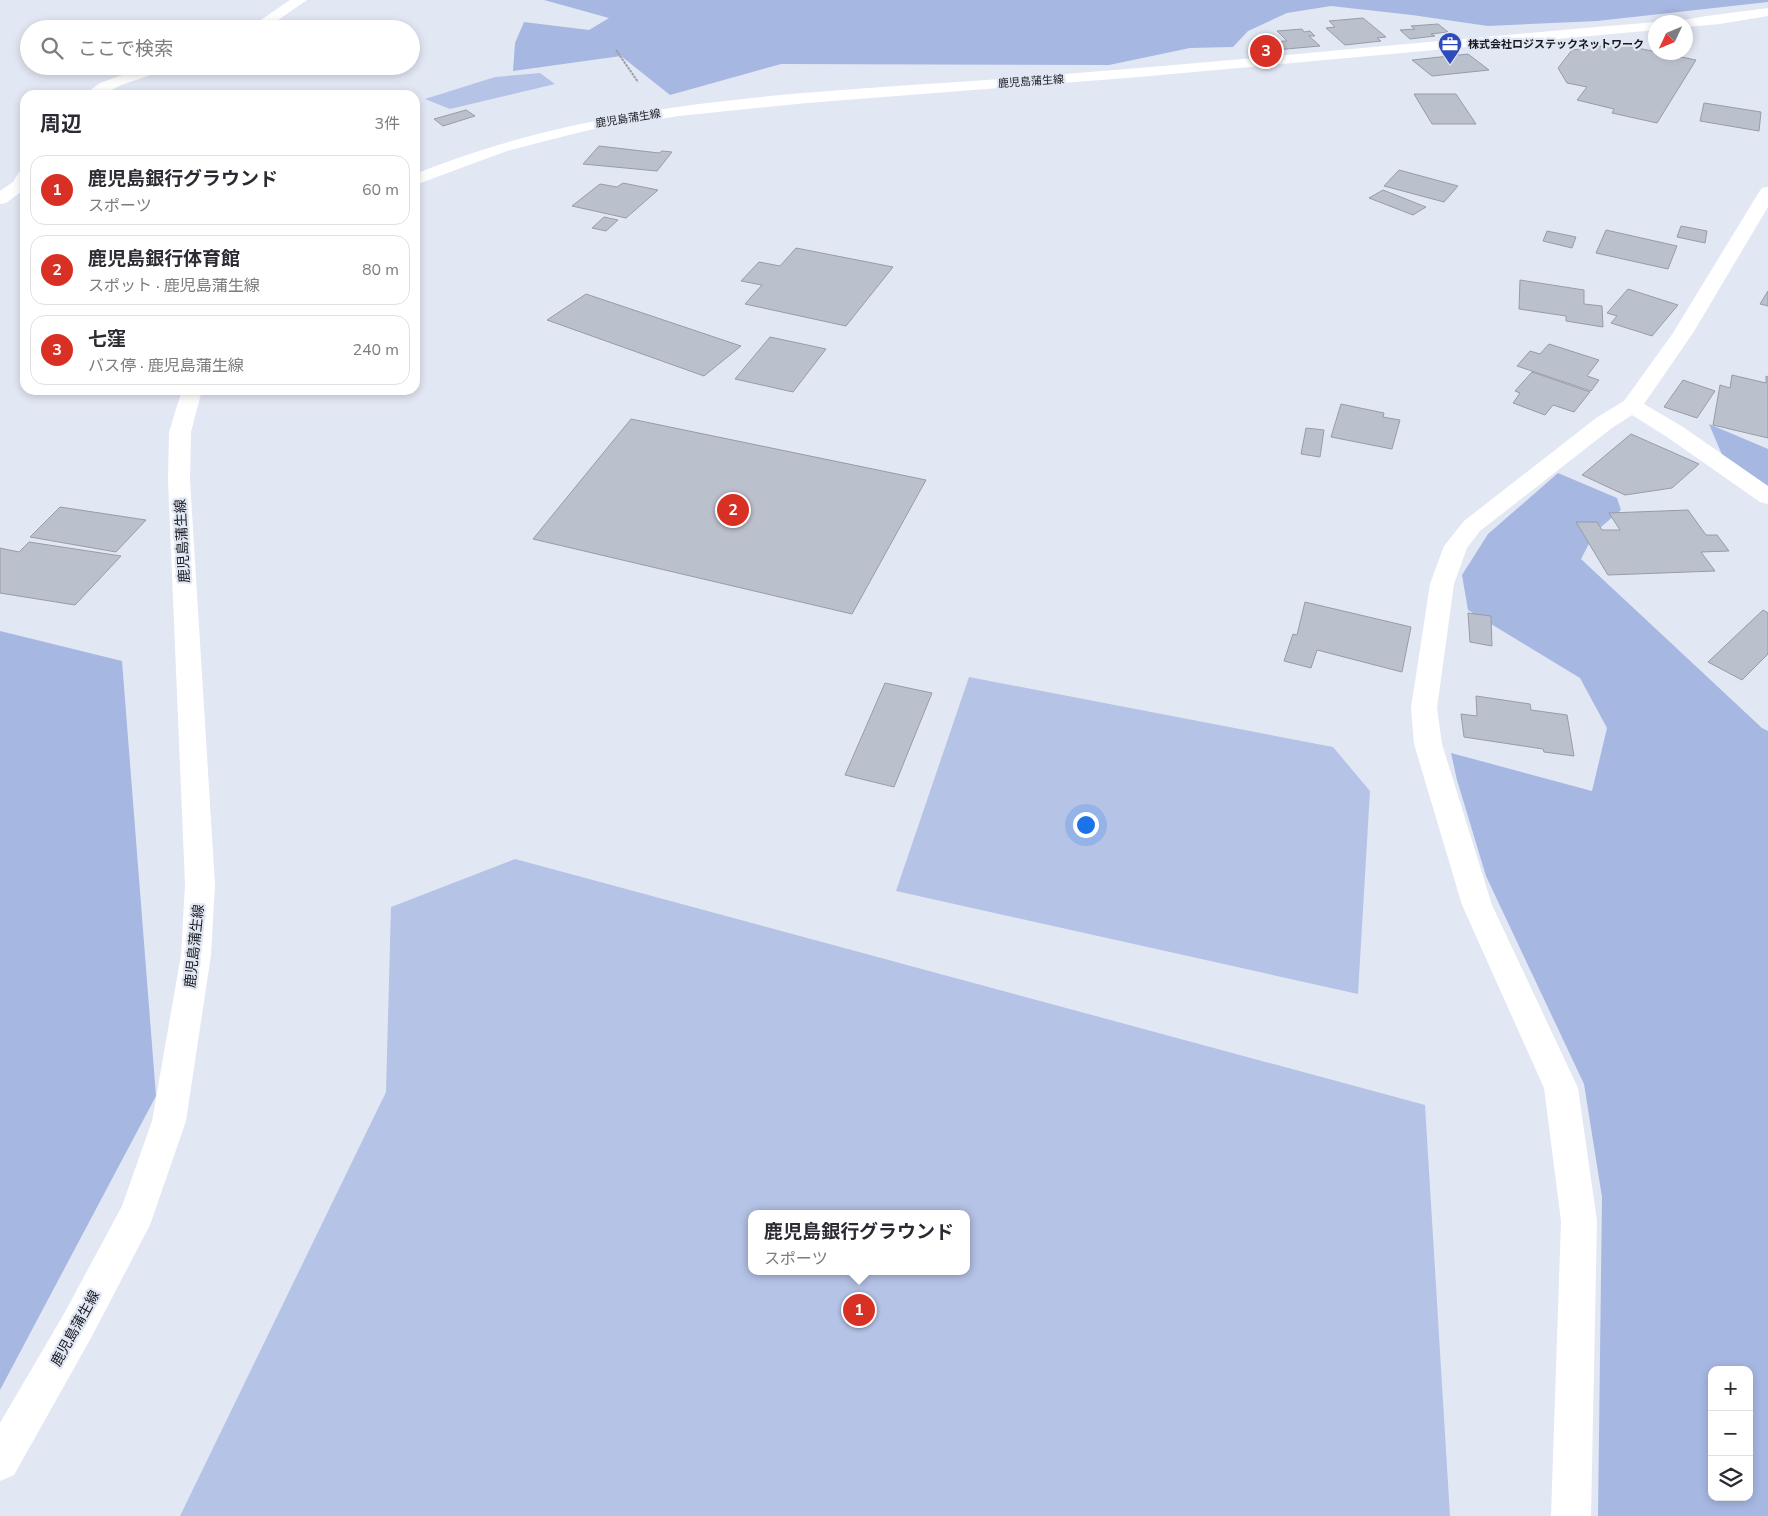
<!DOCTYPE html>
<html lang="ja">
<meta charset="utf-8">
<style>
body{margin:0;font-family:"Nunito Sans","Noto Sans JP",sans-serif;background:#f7f7f7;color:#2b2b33}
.controls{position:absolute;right:15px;bottom:15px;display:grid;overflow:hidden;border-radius:10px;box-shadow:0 2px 8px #0003}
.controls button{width:45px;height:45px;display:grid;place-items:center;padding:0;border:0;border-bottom:1px solid #e1e1e2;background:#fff;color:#2b2b33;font:25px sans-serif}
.compass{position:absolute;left:1648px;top:15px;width:45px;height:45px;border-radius:50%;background:#fff;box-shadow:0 2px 8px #0003;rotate:226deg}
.you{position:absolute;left:1085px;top:824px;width:18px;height:18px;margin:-12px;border:4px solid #fff;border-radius:50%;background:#1a73e8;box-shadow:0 0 0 8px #1a73e833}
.badge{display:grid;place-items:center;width:32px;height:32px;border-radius:50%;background:#d93025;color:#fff;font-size:16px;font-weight:700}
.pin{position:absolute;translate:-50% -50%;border:2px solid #fff;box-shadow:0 1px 5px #0006}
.popup{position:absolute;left:748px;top:1210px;width:222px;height:65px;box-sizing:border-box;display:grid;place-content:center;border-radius:10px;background:#fff;filter:drop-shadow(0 1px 4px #0005);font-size:16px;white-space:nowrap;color:#7c7c81}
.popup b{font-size:19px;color:#2b2b33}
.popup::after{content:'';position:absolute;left:50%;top:100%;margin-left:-10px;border:10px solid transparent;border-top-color:#fff}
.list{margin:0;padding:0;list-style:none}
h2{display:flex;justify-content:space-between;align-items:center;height:65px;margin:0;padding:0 20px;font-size:21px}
h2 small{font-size:16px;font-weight:400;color:#7c7c81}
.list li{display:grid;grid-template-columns:32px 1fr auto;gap:15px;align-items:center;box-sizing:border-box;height:70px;margin:0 10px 10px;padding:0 10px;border:1px solid #e1e1e2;border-radius:15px}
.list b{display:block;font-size:19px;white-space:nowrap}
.list p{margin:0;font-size:16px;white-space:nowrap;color:#7c7c81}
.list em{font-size:16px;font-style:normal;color:#7c7c81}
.icon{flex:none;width:28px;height:28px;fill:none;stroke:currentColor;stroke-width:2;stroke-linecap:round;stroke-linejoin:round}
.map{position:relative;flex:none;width:1768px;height:1516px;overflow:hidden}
.search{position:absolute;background:#fff;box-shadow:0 2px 8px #0003;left:20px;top:20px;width:400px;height:55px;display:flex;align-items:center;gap:12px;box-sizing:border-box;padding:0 18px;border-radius:28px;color:#7c7c81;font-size:19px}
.panel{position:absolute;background:#fff;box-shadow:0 2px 8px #0003;left:20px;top:90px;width:400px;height:305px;border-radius:15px}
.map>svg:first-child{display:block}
.green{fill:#b5c3e7;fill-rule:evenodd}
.forest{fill:#a6b7e2;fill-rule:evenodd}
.building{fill:#bbc0cd;stroke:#979ca8}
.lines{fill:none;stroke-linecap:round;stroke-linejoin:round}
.path{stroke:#999da7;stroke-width:2;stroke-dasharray:2.5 1;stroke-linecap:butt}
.minor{fill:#fff;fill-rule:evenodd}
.major{fill:#fff;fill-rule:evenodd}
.labels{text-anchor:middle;stroke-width:4.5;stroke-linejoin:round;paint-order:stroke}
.far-poi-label{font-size:11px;font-weight:bold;fill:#17191e;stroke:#e2e7f4;text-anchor:start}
.far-street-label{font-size:11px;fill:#17191e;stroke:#e2e7f4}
.street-label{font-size:14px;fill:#17191e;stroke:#e2e7f4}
</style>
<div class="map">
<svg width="1768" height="1516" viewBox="0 0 1768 1516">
<rect width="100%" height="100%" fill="#e2e7f4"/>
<path class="green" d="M 540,73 L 555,84 L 450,109 L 425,99 L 495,77 Z
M 969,677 L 1333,747 L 1370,791 L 1358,994 L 896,891 Z
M 515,859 L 1425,1105 L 1450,1516 L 180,1516 L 386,1092 L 391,907 ZM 752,1214 L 966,1214 L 966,1271 L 752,1271 Z"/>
<path class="forest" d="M 544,0 L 1768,0 L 1768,2 L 1597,21 L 1488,26 L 1412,15 L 1331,6 L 1287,13 L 1248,31 L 1233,47 L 1190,48 L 1109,65 L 781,64 L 670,95 L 621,56 L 513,71 L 515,43 L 524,22 L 589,30 L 609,18 Z
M 1709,424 L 1768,449 L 1768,490 L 1723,457 Z
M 1558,473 L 1617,498 L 1621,510 L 1595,532 L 1581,559 L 1762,728 L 1768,731 L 1768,1516 L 1598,1516 L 1602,1197 L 1584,1084 L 1486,876 L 1457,780 L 1451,753 L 1592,791 L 1607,728 L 1580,678 L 1468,610 L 1462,575 L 1488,534 ZM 1712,1370 L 1749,1370 L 1749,1497 L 1712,1497 Z
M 0,631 L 122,661 L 156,1096 L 0,1390 Z"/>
<path class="building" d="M 1363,18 L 1386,37 L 1377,38 L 1381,41 L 1345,45 L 1326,28 L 1335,27 L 1329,21 Z
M 1438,24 L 1448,32 L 1431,34 L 1435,36 L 1410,39 L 1400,30 L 1415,29 L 1411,26 Z
M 1302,29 L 1304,32 L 1310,31 L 1315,36 L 1309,36 L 1320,46 L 1275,50 L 1266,42 L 1287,41 L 1277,31 Z
M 1618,44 L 1696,60 L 1657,123 L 1612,113 L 1614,109 L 1577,100 L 1587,87 L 1567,83 L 1558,68 L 1572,50 Z
M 1468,54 L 1489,70 L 1432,76 L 1412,60 Z
M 1414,94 L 1456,94 L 1476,124 L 1432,124 Z
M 1704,103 L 1761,112 L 1759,131 L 1700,121 Z
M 466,110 L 475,116 L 443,126 L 434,119 Z
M 599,146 L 659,153 L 662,151 L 672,152 L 657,171 L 583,164 Z
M 1399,170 L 1458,186 L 1444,202 L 1384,186 Z
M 623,183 L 658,190 L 626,218 L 572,206 L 600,184 L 617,187 Z
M 1383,190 L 1426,207 L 1413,215 L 1369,198 Z
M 604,217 L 618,220 L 606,231 L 592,228 Z
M 1681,226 L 1707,231 L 1705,243 L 1677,237 Z
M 1606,230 L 1677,246 L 1668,269 L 1596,253 Z
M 1547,231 L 1576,237 L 1572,248 L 1543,241 Z
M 796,248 L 893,267 L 846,326 L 745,304 L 762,285 L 741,281 L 759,262 L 780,266 Z
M 1520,280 L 1584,290 L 1584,304 L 1602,306 L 1603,327 L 1566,321 L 1566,316 L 1519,309 Z
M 1628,289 L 1678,305 L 1652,336 L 1611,323 L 1617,316 L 1607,313 Z
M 1768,291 L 1768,306 L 1760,304 Z
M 586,294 L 741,346 L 704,376 L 547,320 Z
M 770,337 L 826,349 L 793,392 L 735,379 Z
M 1549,344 L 1599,360 L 1587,376 L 1599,380 L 1591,391 L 1517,366 L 1530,351 L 1540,354 Z
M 1532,372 L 1590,392 L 1574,412 L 1553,405 L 1545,415 L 1513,403 L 1520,393 L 1515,391 Z
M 1732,375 L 1766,383 L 1766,376 L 1768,377 L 1768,438 L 1713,425 L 1720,385 L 1730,388 Z
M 1683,380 L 1715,391 L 1697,418 L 1664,407 Z
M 1341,404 L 1384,413 L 1383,417 L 1400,420 L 1392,449 L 1331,437 Z
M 631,419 L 926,480 L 852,614 L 533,539 Z
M 1306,428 L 1324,430 L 1320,457 L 1301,454 Z
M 1631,434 L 1699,464 L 1672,488 L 1625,495 L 1582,475 Z
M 60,507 L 146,520 L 116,552 L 30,537 Z
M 1688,510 L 1706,535 L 1717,535 L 1729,551 L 1701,552 L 1715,571 L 1608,575 L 1576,522 L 1597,522 L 1602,530 L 1620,530 L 1609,513 Z
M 29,542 L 121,556 L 75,605 L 0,593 L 0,548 L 19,552 Z
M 1305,602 L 1411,627 L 1402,672 L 1317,650 L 1311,668 L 1284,661 L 1293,634 L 1297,635 Z
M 1763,610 L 1768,613 L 1768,654 L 1742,680 L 1708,662 Z
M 1468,613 L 1491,616 L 1492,646 L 1470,642 Z
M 885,683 L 932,693 L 894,787 L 845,775 Z
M 1476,696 L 1530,704 L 1531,710 L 1567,715 L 1574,756 L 1544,752 L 1543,749 L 1464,737 L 1461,714 L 1477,716 Z"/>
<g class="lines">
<path class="path" d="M 616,50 L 638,82"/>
<path class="minor" d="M 290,0 L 307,0 L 265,29 L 248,29 Z
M 147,66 L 171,66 L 169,69 L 121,85 L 102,95 L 84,95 L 100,83 Z
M 25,171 L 25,189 L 6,203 L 0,204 L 0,191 L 13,182 L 19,172 Z
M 1768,187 L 1768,207 L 1693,333 L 1644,404 L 1683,427 L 1768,486 L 1768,504 L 1760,502 L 1667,437 L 1632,415 L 1612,428 L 1480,531 L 1467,548 L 1454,584 L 1437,708 L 1442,744 L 1492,905 L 1578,1088 L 1597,1221 L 1591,1516 L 1551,1516 L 1561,1221 L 1544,1088 L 1462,905 L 1414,744 L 1411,708 L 1430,584 L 1444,546 L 1464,521 L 1596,418 L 1624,401 L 1673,333 L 1759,192 L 1762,188 Z"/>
<path class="major" d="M 1768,8 L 1768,16 L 1720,24 L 1686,27 L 1686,22 L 1679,22 C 1683,18 1755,10 1768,8 Z
M 1656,22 L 1659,22 L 1656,22 L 1656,30 L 1139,77 L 807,103 L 679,116 L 589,130 L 549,140 L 507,151 L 415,185 L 415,174 C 614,93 830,93 1041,76 C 1246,60 1451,39 1656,22 Z
M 182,390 L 202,390 L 191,432 L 190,480 L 215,885 L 211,955 L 186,1121 L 150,1225 L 91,1338 L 14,1475 L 0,1481 L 0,1423 L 65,1312 L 122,1206 L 152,1121 L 181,955 L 185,885 L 168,480 L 169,432 Z"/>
</g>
<defs>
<g id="office-pin" transform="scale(1.25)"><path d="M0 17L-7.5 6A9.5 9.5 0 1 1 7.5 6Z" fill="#2f4bbb" stroke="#e2e7f4"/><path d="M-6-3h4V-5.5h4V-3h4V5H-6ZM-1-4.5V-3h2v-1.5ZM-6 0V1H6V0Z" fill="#fff"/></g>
</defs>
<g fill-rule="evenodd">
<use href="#office-pin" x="1450" y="44"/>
</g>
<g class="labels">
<g class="far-poi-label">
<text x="1468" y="48">株式会社ロジステックネットワーク</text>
</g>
<g class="far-street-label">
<text transform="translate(1031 81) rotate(-4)" y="4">鹿児島蒲生線</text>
<text transform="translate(628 118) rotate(-9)" y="4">鹿児島蒲生線</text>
</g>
<g class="street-label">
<text transform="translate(182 541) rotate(-93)" y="5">鹿児島蒲生線</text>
<text transform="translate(194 946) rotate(-84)" y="5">鹿児島蒲生線</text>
<text transform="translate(75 1328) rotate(-61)" y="5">鹿児島蒲生線</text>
</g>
</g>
</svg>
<div class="controls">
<button>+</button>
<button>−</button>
<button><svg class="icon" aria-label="layers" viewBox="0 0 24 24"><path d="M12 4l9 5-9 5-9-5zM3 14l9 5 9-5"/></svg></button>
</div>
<svg class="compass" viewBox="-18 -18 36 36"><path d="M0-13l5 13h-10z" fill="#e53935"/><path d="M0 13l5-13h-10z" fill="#7c7c81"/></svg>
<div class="you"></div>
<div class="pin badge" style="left:859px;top:1310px">1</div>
<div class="popup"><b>鹿児島銀行グラウンド</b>スポーツ</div>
<div class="pin badge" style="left:733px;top:510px">2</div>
<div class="pin badge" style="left:1266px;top:51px">3</div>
<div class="search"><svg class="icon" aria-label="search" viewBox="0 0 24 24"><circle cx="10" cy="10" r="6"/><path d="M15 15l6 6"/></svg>ここで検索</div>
<section class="panel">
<h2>周辺<small>3件</small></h2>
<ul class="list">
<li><span class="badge">1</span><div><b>鹿児島銀行グラウンド</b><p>スポーツ</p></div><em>60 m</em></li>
<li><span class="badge">2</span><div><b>鹿児島銀行体育館</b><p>スポット · 鹿児島蒲生線</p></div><em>80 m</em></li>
<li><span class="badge">3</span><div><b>七窪</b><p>バス停 · 鹿児島蒲生線</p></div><em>240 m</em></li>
</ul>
</section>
</div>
